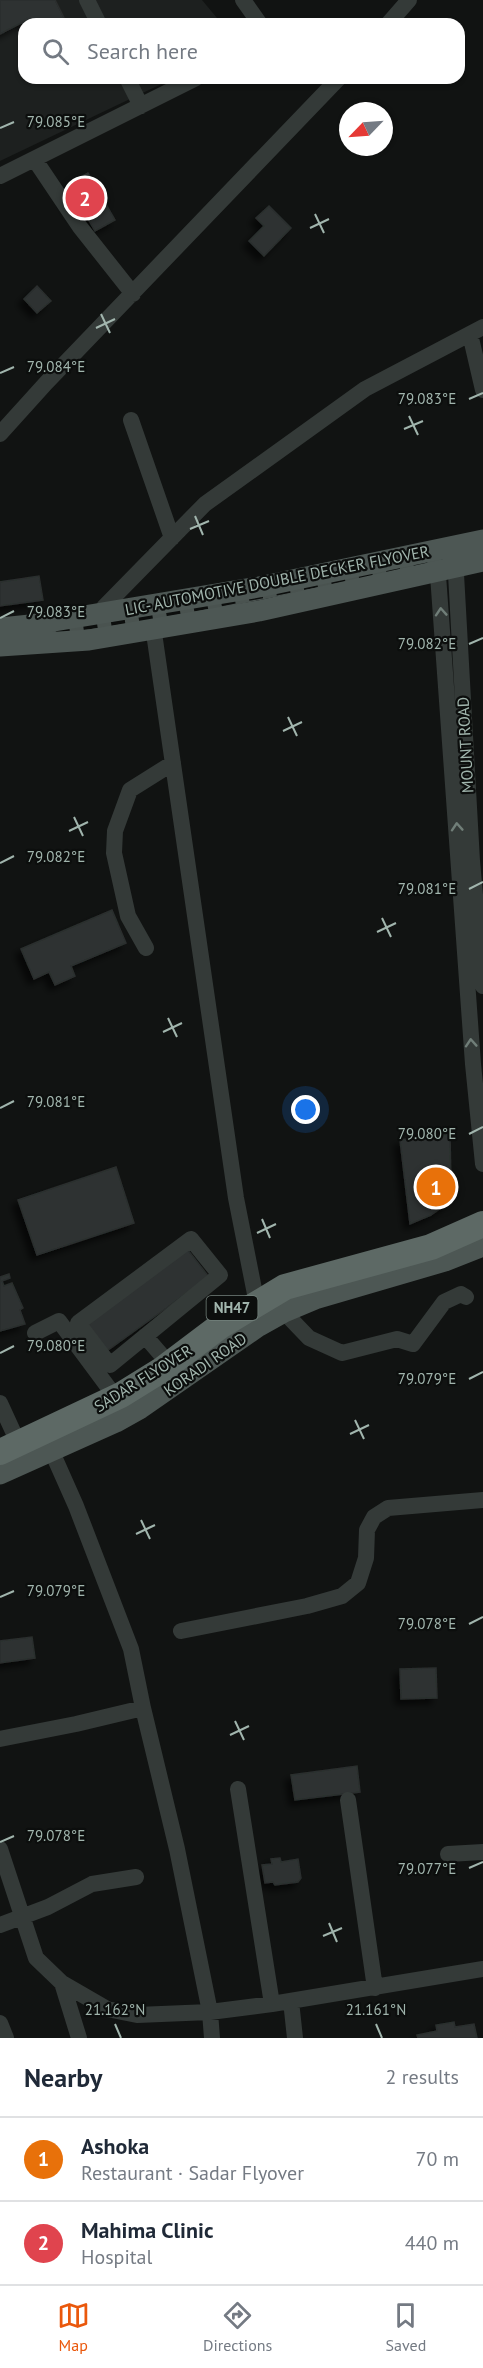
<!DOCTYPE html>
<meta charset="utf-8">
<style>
body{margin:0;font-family:"PT Sans",sans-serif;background:#f2f2f3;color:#1f2937}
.compass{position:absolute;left:339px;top:102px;width:54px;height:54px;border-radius:50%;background:#fff;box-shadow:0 2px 4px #0004;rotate:245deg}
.you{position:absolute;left:306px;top:1110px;width:21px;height:21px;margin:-15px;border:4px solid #fff;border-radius:50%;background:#1a73e8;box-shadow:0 0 0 9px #1a73e833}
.badge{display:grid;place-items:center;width:39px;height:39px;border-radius:50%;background:#ea580c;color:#fff;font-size:20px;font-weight:700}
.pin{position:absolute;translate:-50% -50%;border:3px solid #fff;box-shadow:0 2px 6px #0006}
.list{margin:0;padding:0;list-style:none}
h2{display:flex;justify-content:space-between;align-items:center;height:78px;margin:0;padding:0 24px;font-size:26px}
h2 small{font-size:20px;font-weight:400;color:#747a83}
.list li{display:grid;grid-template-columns:39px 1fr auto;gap:18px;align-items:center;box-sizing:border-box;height:84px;padding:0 24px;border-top:2px solid #e0e1e3}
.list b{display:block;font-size:22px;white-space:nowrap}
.list p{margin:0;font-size:20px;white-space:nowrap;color:#747a83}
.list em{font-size:20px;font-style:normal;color:#747a83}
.icon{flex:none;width:33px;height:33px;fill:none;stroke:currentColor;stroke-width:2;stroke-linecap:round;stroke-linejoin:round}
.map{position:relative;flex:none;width:483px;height:2038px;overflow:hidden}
.search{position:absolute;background:#fff;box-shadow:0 2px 4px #0004;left:18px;right:18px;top:18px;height:66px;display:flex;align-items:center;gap:15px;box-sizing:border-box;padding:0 21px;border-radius:18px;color:#747a83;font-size:22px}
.sheet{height:246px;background:#fff}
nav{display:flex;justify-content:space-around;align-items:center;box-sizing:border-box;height:84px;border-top:2px solid #e0e1e3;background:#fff;font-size:16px;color:#747a83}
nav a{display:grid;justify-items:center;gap:3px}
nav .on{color:#ea580c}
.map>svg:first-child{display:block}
.built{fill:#1d201f}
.building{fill:#2e3231;stroke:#2b2f2e;stroke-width:1.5;filter:url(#shadow)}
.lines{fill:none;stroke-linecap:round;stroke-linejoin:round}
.minor{stroke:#343a38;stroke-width:16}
.major{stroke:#4d5754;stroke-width:21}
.rail-casing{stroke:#4a5350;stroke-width:7}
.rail{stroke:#0c0e0d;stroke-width:4.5;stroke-dasharray:14;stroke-linecap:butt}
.major-bridge{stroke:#4d5754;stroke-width:21}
.highway-bridge{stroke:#5d6965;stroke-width:26}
.oneway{stroke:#707e78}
.ticks{fill:none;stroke:#a1b5ad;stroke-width:2}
.labels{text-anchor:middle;stroke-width:4.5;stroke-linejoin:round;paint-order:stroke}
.shield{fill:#0c0e0d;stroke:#74837d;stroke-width:1.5}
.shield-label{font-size:15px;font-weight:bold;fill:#a1b5ad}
.street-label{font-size:16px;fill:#a1b5ad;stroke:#0c0e0d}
.ticks-label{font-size:15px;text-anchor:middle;fill:#a1b5ad;stroke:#0c0e0d;stroke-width:4.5;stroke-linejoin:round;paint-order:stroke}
</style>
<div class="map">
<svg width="483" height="2038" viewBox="0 0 483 2038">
<defs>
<filter id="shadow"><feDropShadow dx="-5.5" dy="5.5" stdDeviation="3" flood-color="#0009"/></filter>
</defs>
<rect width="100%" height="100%" fill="#111312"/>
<path class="built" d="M 0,0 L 202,0 L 222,24 L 24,24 L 24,78 L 174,78 L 0,161 Z"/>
<path class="building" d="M 0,0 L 55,0 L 67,24 L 26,24 L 25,21 L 0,34 Z
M 88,173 L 115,220 L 95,231 L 68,184 Z
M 269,206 L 291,228 L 264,256 L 249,241 L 264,226 L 256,218 Z
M 37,286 L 51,301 L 37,313 L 24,299 Z
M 39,576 L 43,600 L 0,606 L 0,582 Z
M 112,910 L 126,943 L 71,966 L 75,976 L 55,985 L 49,972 L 34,979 L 21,949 Z
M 450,1134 L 451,1185 L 445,1205 L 431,1215 L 410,1224 L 400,1140 Z
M 116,1167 L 134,1223 L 37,1255 L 18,1200 Z
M 187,1249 L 209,1277 L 104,1353 L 83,1326 Z
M 9,1274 L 10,1278 L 2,1281 L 4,1286 L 12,1283 L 23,1308 L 20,1310 L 25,1324 L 0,1331 L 0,1277 Z
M 32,1637 L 35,1658 L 0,1663 L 0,1641 Z
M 436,1668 L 437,1698 L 401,1699 L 400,1669 Z
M 357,1766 L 360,1792 L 295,1800 L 291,1775 Z
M 280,1858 L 281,1862 L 298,1859 L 301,1878 L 298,1882 L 275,1885 L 273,1882 L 265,1883 L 262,1865 L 272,1864 L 271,1859 Z
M 454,2022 L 455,2027 L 474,2024 L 477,2038 L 418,2038 L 417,2035 L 437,2031 L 436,2025 Z"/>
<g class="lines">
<path class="minor" d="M 87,0 L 99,24
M 243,0 L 260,24
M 388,24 L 409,0
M 127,78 L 141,106
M 35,160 L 80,227 L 133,294
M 0,176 L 196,78
M 470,334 L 483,390
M 131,420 L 172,538
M 0,434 L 46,383 L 339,78
M 455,556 L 472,861 L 483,986
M 437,561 L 473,1064 L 483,1164
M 104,607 L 205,504 L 365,389 L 483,327
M 154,633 L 236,1198 L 255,1294
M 146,948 L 128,916 L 114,853 L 115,831 L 130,790 L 173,763
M 191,1239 L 220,1275 L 110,1365 L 78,1323 Z
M 284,1312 L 309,1338 L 342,1353 L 397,1339 L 413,1344 L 444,1302 L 461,1294 L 466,1297
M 35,1333 L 59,1321 L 111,1391
M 145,1336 L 164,1358
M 0,1403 L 22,1451
M 181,1631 L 307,1606 L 342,1596 L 358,1583 L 366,1558 L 367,1530 L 374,1517 L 388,1508 L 483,1500
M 143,1708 L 177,1849 L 210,2012 L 212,2038
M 0,1739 L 76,1724 L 143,1708 L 131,1649 L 76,1506 L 52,1452
M 238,1789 L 272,2004
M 348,1800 L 375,1988
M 0,1849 L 36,1958 L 62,1983 L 107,2009 L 137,2015 L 210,2012 L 272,2004 L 483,1969
M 448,1854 L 483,1852
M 0,1925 L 48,1907 L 92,1884 L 136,1877
M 62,1983 L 79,2038
M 291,2001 L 295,2038
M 0,2023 L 6,2038"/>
<path class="major" d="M 0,1474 L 116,1422 L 141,1408 L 259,1326 L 284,1312 L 315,1299 L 445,1261 L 483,1246"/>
<g class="rail-casing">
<path id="rail" d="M 0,637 C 85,630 169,615 252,598 C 329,583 406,567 483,548"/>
</g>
<use href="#rail" class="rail"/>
<path class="major-bridge" d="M 0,628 L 30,625 L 259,587 L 483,540
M 0,646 L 89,640 L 259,611 L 483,561"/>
<path class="highway-bridge" d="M 0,1452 L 121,1395 L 163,1369 L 220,1326 L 285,1287 L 431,1247 L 483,1224"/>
</g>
<defs><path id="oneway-chevron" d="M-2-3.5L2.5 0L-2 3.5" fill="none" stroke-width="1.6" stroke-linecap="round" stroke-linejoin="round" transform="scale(1.5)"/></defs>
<g class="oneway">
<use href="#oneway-chevron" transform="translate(441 612) rotate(-94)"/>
<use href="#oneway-chevron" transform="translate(457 827) rotate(-94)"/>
<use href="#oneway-chevron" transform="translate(471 1043) rotate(-94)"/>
</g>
<path class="ticks" d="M 0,128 L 14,122M 315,214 L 324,233M 310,228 L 329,219M 101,314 L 110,333M 96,328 L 115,319M 0,373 L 14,367M 469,399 L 483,393M 409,416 L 418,435M 404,429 L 423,421M 195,516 L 203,535M 190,529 L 209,521M 0,618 L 14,611M 469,644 L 483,638M 288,717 L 297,736M 283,731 L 302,722M 74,817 L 83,836M 69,831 L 88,822M 0,863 L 14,856M 469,889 L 483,882M 382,918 L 391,937M 377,932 L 396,923M 168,1018 L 177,1037M 163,1032 L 182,1023M 0,1108 L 14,1101M 469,1134 L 483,1127M 262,1219 L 270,1238M 257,1233 L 276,1224M 0,1353 L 14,1346M 469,1379 L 483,1372M 355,1420 L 364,1439M 350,1434 L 369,1425M 141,1520 L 150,1539M 136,1534 L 155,1525M 0,1597 L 14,1591M 469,1624 L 483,1617M 235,1721 L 244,1740M 230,1735 L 249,1726M 0,1842 L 14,1836M 469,1868 L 483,1862M 329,1923 L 337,1942M 323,1936 L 342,1928M 115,2024 L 121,2038M 376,2024 L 382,2038"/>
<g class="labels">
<rect class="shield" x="206.5" y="1296" width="51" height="24" rx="4.5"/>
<g class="shield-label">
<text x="232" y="1313">NH47</text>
</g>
<g class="street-label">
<text transform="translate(277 580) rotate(-11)" y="6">LIC- AUTOMOTIVE DOUBLE DECKER FLYOVER</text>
<text transform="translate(465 745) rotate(-93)" y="6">MOUNT ROAD</text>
<text transform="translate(205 1364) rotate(-35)" y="6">KORADI ROAD</text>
<text transform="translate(143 1378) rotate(-32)" y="6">SADAR FLYOVER</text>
</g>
</g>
<g class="ticks-label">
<text x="56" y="127">79.085°E</text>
<text x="56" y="372">79.084°E</text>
<text x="427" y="404">79.083°E</text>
<text x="56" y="617">79.083°E</text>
<text x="427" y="649">79.082°E</text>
<text x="56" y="862">79.082°E</text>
<text x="427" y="894">79.081°E</text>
<text x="56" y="1107">79.081°E</text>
<text x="427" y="1139">79.080°E</text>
<text x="56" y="1351">79.080°E</text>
<text x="427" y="1384">79.079°E</text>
<text x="56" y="1596">79.079°E</text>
<text x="427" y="1629">79.078°E</text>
<text x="56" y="1841">79.078°E</text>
<text x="427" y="1874">79.077°E</text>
<text x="115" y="2015">21.162°N</text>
<text x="376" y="2015">21.161°N</text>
</g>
</svg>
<svg class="compass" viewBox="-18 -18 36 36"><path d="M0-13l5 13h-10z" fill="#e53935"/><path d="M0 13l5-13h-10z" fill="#747a83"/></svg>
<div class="you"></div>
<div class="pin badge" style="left:436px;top:1187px;background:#e8710a">1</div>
<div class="pin badge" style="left:85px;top:198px;background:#e0444e">2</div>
<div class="search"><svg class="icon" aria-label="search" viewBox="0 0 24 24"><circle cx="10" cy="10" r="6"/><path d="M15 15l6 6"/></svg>Search here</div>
</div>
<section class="sheet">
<h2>Nearby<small>2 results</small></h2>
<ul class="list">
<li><span class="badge" style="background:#e8710a">1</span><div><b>Ashoka</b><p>Restaurant · Sadar Flyover</p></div><em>70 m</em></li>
<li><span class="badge" style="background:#e0444e">2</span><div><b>Mahima Clinic</b><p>Hospital</p></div><em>440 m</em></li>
</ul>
</section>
<nav>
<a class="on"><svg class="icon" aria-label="map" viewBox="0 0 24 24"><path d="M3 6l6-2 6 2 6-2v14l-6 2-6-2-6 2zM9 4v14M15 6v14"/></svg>Map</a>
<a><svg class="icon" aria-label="directions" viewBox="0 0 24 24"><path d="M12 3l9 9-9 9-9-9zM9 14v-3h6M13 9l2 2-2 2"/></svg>Directions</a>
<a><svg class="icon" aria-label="saved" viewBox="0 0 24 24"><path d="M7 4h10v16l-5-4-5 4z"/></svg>Saved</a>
</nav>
